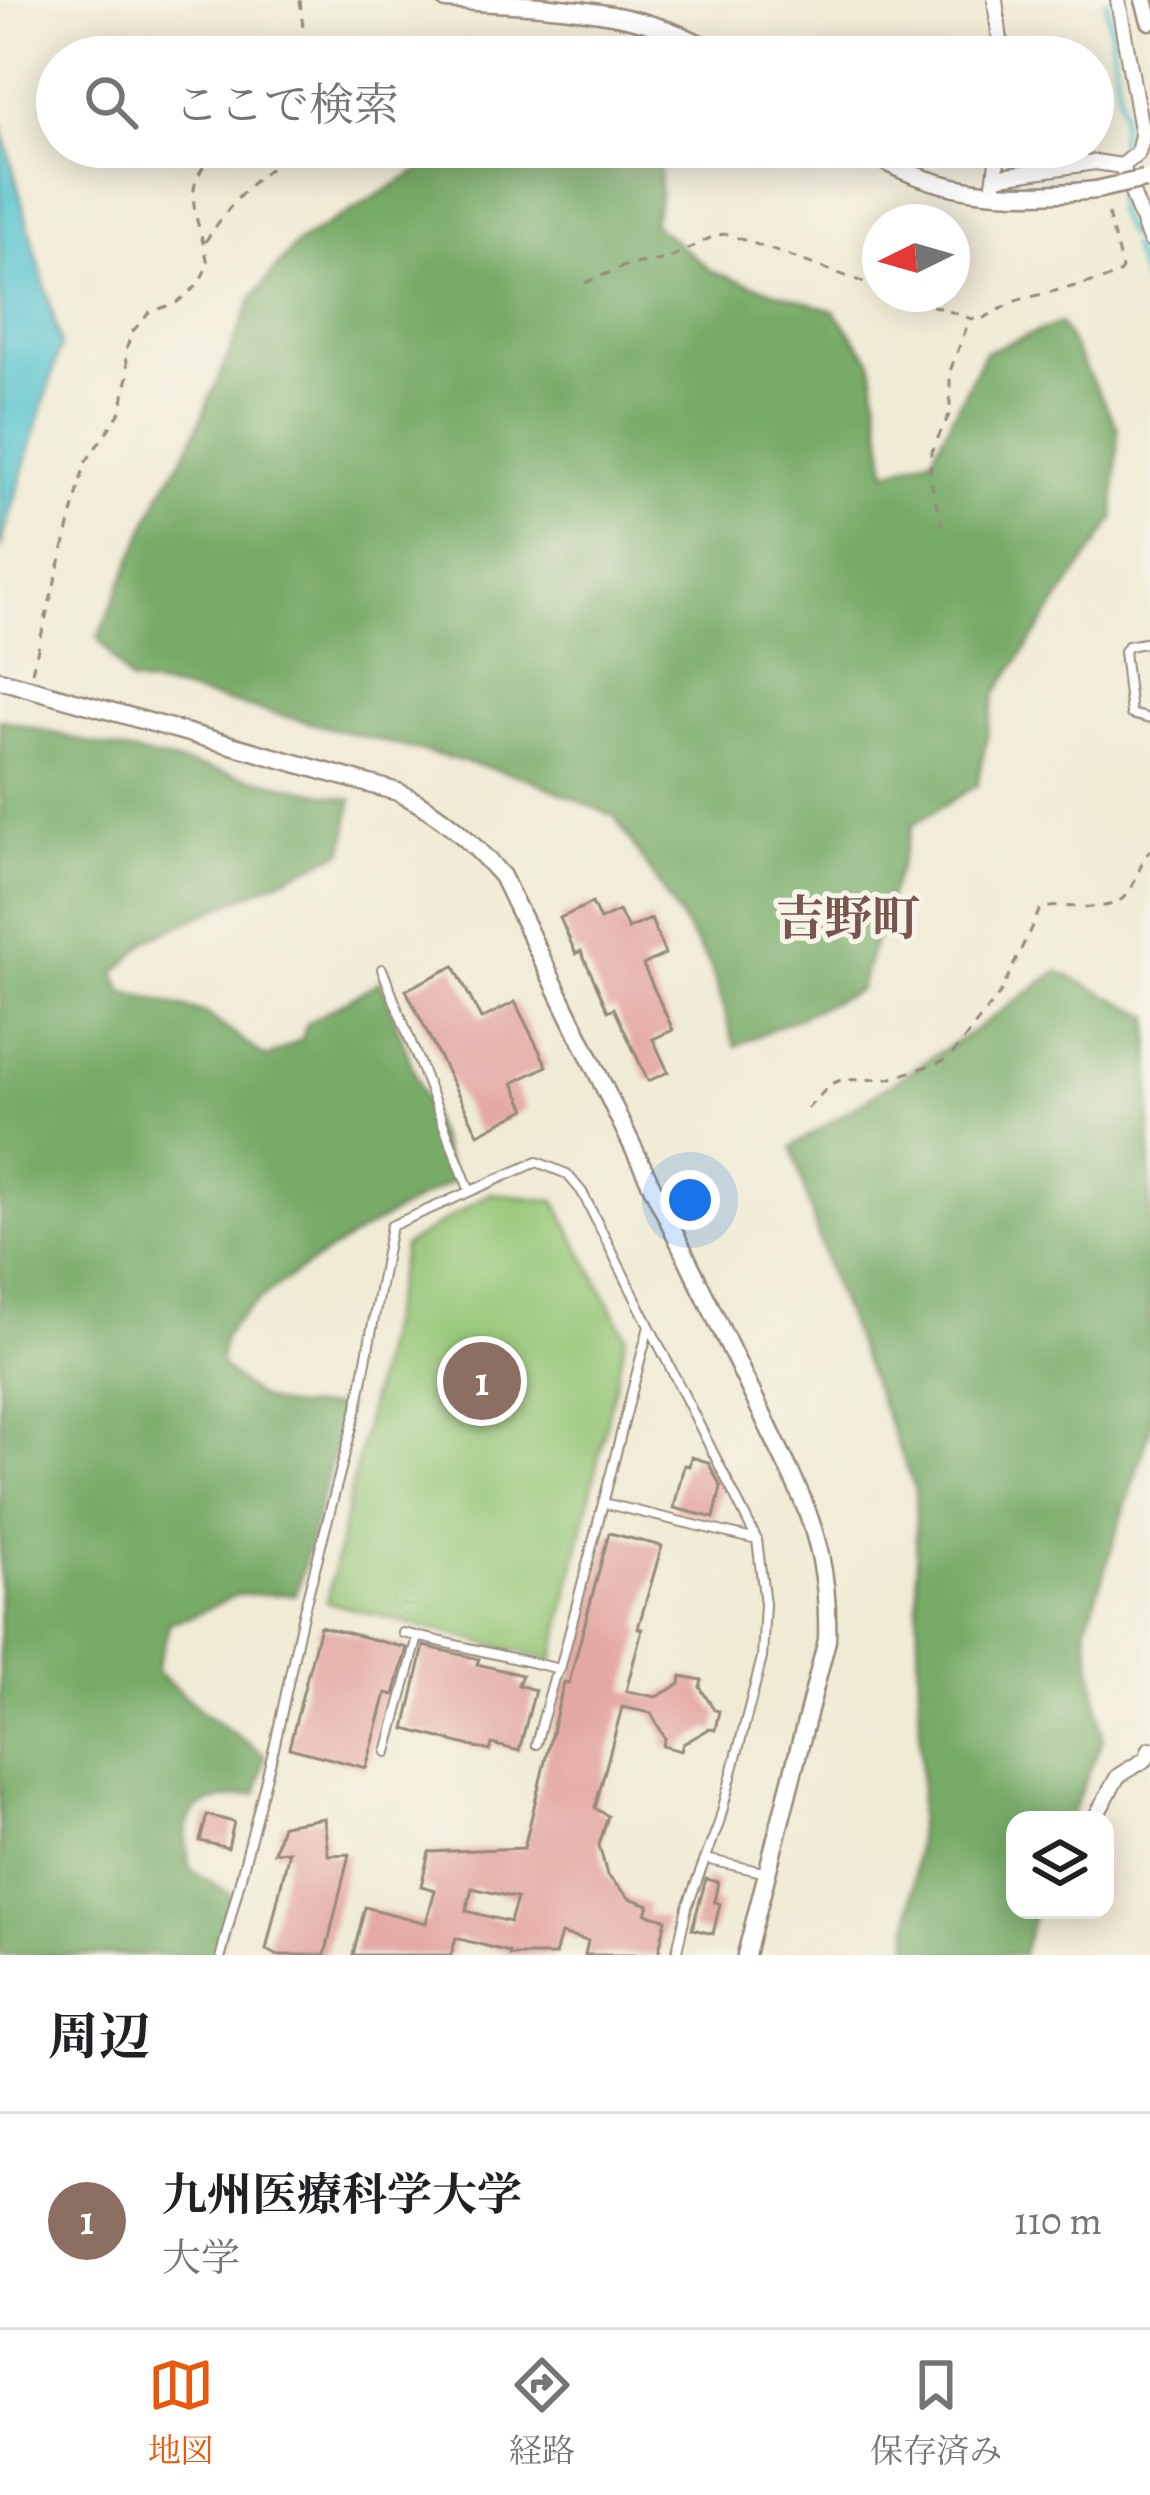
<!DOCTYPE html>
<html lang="ja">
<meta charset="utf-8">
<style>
body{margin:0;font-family:Alegreya,"Noto Serif JP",serif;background:#f6f6f6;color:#202124}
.controls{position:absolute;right:36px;bottom:36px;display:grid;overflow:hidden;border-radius:24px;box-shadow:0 6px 30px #0003}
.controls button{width:108px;height:108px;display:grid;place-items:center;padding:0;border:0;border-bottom:3px solid #e0e0e0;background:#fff;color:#202124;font:60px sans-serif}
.compass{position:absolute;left:862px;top:204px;width:108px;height:108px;border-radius:50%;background:#fff;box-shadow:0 6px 30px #0003;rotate:265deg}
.you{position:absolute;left:690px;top:1200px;width:42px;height:42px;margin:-30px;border:9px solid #fff;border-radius:50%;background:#1a73e8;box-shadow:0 0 0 18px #1a73e833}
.badge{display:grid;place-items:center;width:78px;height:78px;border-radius:50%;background:#ea580c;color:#fff;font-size:39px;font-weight:700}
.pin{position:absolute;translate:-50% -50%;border:6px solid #fff;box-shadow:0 3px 12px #0006}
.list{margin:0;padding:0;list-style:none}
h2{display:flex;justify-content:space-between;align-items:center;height:156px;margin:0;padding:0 48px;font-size:51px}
h2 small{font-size:39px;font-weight:400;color:#757577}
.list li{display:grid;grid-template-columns:78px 1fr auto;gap:36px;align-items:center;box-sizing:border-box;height:216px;padding:0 48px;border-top:3px solid #e0e0e0}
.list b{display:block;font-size:45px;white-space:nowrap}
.list p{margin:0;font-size:39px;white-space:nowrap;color:#757577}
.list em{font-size:39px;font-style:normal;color:#757577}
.icon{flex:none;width:66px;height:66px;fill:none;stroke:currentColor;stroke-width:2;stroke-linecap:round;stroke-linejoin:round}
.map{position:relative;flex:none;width:1150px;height:1955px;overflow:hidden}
.search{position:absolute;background:#fff;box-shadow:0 6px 30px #0003;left:36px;right:36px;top:36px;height:132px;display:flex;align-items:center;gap:30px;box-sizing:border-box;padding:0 42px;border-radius:66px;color:#757577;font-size:45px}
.sheet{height:372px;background:#fff}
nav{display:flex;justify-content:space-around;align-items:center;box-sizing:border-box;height:168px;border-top:3px solid #e0e0e0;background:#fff;font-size:33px;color:#757577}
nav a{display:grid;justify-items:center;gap:6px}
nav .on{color:#ea580c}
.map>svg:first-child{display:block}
.green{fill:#94c676;stroke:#68784a;stroke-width:3}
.forest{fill:#77ab67;stroke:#596a42;stroke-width:3}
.water{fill:#58c5cf;stroke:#4a7876;stroke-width:3}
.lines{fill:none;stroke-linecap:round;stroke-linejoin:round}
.stream{stroke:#58c5cf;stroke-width:4.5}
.building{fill:#e4a9a4;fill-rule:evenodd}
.service-casing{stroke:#968a7a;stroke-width:12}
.minor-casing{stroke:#968a7a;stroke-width:18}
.tertiary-casing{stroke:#968a7a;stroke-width:21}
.path{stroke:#968a7a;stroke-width:3;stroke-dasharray:9 9;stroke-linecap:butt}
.service{stroke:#fff;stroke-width:8}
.minor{stroke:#fff;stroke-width:14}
.tertiary{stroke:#fff;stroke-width:16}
.tertiary-bridge-casing{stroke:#968a7a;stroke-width:21;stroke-linecap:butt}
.tertiary-bridge{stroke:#fff;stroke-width:16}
.labels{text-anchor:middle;stroke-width:10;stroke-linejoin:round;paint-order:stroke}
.quarter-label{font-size:48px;font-weight:bold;fill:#76564d;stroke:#f7f3e8}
</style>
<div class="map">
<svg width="1150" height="1955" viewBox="0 0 1150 1955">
<rect width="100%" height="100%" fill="#f7f3e8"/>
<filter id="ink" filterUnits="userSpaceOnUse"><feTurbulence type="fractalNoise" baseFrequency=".00833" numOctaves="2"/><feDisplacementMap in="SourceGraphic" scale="24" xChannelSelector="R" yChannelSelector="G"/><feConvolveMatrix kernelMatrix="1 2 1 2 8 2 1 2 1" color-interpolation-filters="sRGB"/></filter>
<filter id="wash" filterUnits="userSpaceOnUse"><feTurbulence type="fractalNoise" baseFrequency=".004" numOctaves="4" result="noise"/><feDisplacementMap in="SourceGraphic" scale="48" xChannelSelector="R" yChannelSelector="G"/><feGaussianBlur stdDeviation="2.7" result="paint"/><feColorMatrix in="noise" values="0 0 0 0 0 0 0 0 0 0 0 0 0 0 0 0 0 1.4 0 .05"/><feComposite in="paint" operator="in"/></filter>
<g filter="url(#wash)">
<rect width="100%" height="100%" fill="#f0ebd5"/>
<path class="green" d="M 490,1193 L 555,1201 L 626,1335 L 553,1661 L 327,1602 L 404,1246 Z"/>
<path class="forest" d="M 459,147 L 659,147 L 660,197 L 652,223 L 713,272 L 834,311 L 872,361 L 887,472 L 932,457 L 985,352 L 1060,323 L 1118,428 L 1114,519 L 996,693 L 977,785 L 913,825 L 859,990 L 735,1046 L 710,965 L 615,817 L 524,777 L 177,689 L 130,682 L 98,638 L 160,494 L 189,447 L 253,297 L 297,243 Z
M 0,719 L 98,745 L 352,800 L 344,851 L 148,940 L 115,974 L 124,992 L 205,1013 L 266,1058 L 302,1039 L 307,1023 L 381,981 L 454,1181 C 404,1206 249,1291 224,1337 C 221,1344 221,1356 220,1364 C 270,1414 279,1407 346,1406 L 296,1594 L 238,1594 L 190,1617 L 170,1622 L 156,1671 L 204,1713 L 265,1755 L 257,1793 C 198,1803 177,1802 190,1869 L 231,1894 L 217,1955 L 0,1955 Z
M 1058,971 L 1150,1016 L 1150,1430 L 1086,1628 L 1103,1738 L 1069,1820 L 1015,1820 L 1015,1910 L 1035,1910 L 1022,1955 L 907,1955 L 921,1788 L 915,1489 L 830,1277 L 792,1147 L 979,1027 Z"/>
<path class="water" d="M 0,121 L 61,345 L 0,549 Z"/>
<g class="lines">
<path class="stream" d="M 1106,0 L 1122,115 L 1118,151
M 1116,197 L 1117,213 L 1128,236
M 1131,246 L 1150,297"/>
</g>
<g id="blocks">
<path class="building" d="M 592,903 L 600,920 L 619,911 L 628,929 L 651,919 L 665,954 L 643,965 L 673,1030 L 653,1039 L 668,1072 L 648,1081 L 614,1008 L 608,1011 L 581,951 L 576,954 L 560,918 Z
M 454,966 L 481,1019 L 515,1002 L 547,1066 L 513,1083 L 526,1109 L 478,1134 L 406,990 Z
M 691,1457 L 708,1462 L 721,1487 L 714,1518 L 674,1508 L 684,1465 L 689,1466 Z
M 609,1533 L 662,1546 L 638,1628 L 642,1629 L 626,1691 L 656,1697 L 680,1684 L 681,1676 L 702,1680 L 700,1687 L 714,1710 L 719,1711 L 715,1730 L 709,1729 L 683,1744 L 681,1751 L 663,1746 L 665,1738 L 651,1713 L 622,1707 L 595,1808 L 608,1816 L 599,1845 L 607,1875 L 629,1898 L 649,1905 L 646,1914 L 666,1919 L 658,1955 L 585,1955 L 588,1941 L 561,1934 L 555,1955 L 509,1955 L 509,1952 L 456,1938 L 451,1955 L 353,1955 L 365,1907 L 426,1923 L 435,1890 L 421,1886 L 429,1852 L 524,1848 L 564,1682 L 569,1683 ZM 472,1888 L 517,1898 L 510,1922 L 466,1911 Z
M 320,1626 L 407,1648 L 394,1695 L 386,1693 L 366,1768 L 289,1748 Z
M 424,1646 L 479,1659 L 477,1664 L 522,1675 L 518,1685 L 535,1690 L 519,1751 L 492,1744 L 490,1751 L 405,1729 Z
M 207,1815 L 234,1822 L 228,1848 L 200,1841 Z
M 324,1818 L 328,1855 L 349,1854 L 325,1955 L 277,1955 L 266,1950 L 289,1851 L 274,1852 L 282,1825 Z
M 706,1879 L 718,1882 L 714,1902 L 720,1904 L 713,1934 L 692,1929 Z"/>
</g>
</g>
<g filter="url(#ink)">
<use href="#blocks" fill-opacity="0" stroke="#968a7a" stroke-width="3"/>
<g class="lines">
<g class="service-casing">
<path id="service" d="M 1150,642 L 1128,646 L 1124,651 L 1131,714 L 1150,719
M 382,969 L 469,1189
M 603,1503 L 757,1540
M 403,1633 L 560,1669
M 536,1744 L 554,1678 L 560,1669 L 649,1326
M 387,1752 L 418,1637
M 706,1859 L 767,1873
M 221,1955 L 275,1744 L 303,1614 L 358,1404 L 391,1226 L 537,1162 L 567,1174 L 582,1192 L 757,1540 L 765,1604 L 762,1658 L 719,1823 L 687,1907 L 676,1955"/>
</g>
<g class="minor-casing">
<path id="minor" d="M 995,0 L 1002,57
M 1118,0 L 1142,135 L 1138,153 L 1122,166 L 1150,240
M 995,177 L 1095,162 L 1122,166
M 994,184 L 999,147
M 1095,1818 L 1118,1776 L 1146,1759 L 1150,1749"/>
</g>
<g class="tertiary-casing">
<path id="tertiary" d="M 446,0 C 539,7 642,4 722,57
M 1144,0 L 1150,21
M 860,147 C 937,197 1008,199 1096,190
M 0,680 L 398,792 C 441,813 471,841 502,876 L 794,1480 C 819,1534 829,1581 827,1640 L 746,1955"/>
</g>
<path class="path" d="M 300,0 L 306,57
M 205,242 C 233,200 261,166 309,147
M 585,283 L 627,265 L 668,259 L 716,235 L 727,234 L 880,288
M 898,294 L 978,321 L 1018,300 L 1117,276 L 1122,269 L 1106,206
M 942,526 L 930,477 L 931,452 L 950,413 L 950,371 L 969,321
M 32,672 L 85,463 L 121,411 L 128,376 L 126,350 L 132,332 L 150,312 L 176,303 L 198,285 L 208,264 C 199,215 173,183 225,147
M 807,1109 L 831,1084 L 841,1080 L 889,1079 L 949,1059 L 1001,992 L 1040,909 C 1065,901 1110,917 1127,894 C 1137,882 1139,864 1150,850"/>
<use href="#service" class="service"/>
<use href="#minor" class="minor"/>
<use href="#tertiary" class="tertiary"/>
<g class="tertiary-bridge-casing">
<path id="tertiary-bridge" d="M 1096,190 L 1144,179"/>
</g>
<use href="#tertiary-bridge" class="tertiary-bridge"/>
</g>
</g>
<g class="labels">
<g class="quarter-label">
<text x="848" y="935">吉野町</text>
</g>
</g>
</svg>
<div class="controls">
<button><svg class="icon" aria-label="layers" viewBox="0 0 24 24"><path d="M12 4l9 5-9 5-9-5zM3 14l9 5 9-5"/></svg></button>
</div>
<svg class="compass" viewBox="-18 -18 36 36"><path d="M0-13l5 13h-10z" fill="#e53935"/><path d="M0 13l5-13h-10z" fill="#757577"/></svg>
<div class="you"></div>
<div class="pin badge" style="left:482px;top:1381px;background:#8d6e63">1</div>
<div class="search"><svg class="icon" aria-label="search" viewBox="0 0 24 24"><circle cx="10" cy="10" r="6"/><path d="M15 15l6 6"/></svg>ここで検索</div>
</div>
<section class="sheet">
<h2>周辺<small></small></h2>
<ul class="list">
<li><span class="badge" style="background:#8d6e63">1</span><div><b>九州医療科学大学</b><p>大学</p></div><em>110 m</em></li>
</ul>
</section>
<nav>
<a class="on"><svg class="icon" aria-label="map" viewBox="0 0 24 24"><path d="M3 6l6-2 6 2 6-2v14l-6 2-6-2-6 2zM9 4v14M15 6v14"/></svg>地図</a>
<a><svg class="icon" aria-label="directions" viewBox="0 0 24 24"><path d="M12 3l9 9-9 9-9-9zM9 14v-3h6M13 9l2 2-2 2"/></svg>経路</a>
<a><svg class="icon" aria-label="saved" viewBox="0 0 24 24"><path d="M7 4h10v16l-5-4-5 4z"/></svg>保存済み</a>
</nav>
